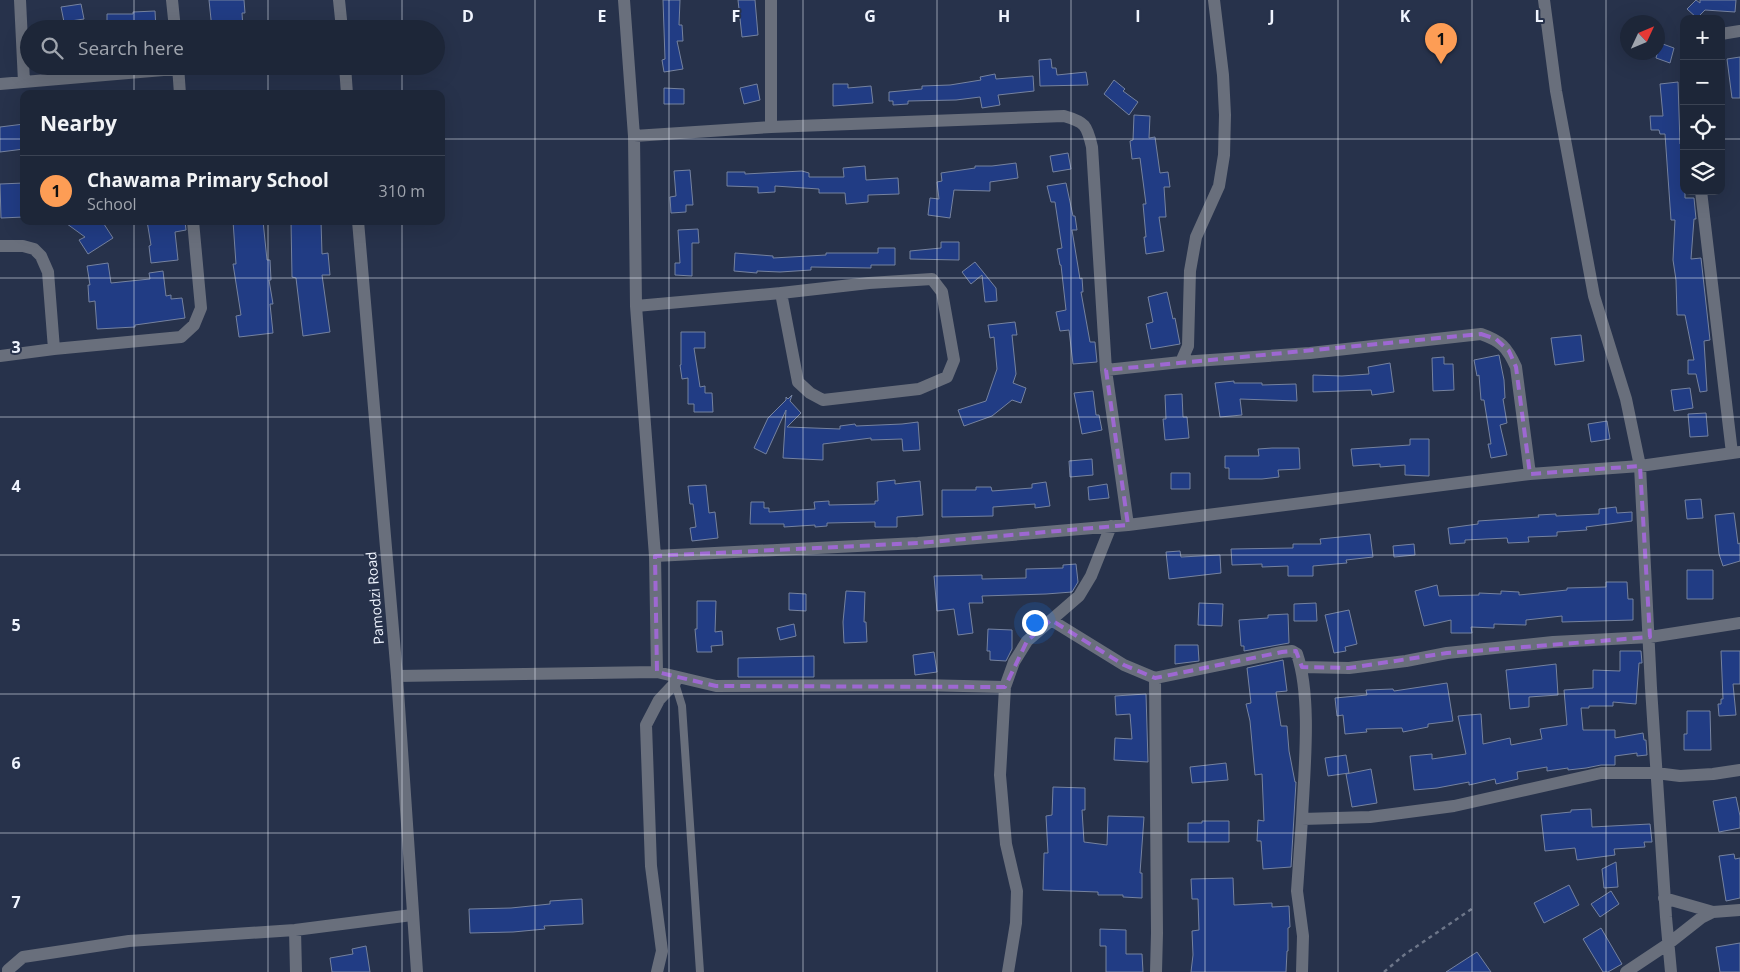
<!DOCTYPE html>
<meta charset="utf-8">
<style>
body{margin:0;font-family:"Open Sans",sans-serif;background:#2a3243;color:#f1f3f6}
.controls{position:absolute;right:15px;top:15px;display:grid;overflow:hidden;border-radius:10px;box-shadow:0 5px 20px #0002}
.controls button{width:45px;height:45px;display:grid;place-items:center;padding:0;border:0;border-bottom:1px solid #3b4353;background:#1d2638;color:#f1f3f6;font:25px sans-serif}
.compass{position:absolute;left:1620px;top:15px;width:45px;height:45px;border-radius:50%;background:#1d2638;box-shadow:0 5px 20px #0002;rotate:46deg}
.you{position:absolute;left:1034px;top:622px;width:18px;height:18px;margin:-12px;border:4px solid #fff;border-radius:50%;background:#1a73e8;box-shadow:0 0 0 8px #1a73e833}
.badge{display:grid;place-items:center;width:32px;height:32px;border-radius:50%;background:#fd9d55;color:#111;font-size:16px;font-weight:700}
.pin{position:absolute;translate:-50% -41px;filter:drop-shadow(0 1px 2px #0008)}
.pin::after{content:'';position:absolute;top:26px;width:18px;height:15px;background:inherit;clip-path:polygon(0 0,100% 0,50% 100%)}
.list{margin:0;padding:0;list-style:none}
h2{display:flex;justify-content:space-between;align-items:center;height:65px;margin:0;padding:0 20px;font-size:21px}
h2 small{font-size:16px;font-weight:400;color:#a0a5ae}
.list li{display:grid;grid-template-columns:32px 1fr auto;gap:15px;align-items:center;box-sizing:border-box;height:70px;padding:0 20px;border-top:1px solid #3b4353}
.list b{display:block;font-size:19px;white-space:nowrap}
.list p{margin:0;font-size:16px;white-space:nowrap;color:#a0a5ae}
.list em{font-size:16px;font-style:normal;color:#a0a5ae}
.icon{flex:none;width:28px;height:28px;fill:none;stroke:currentColor;stroke-width:2;stroke-linecap:round;stroke-linejoin:round}
.map{position:relative;flex:none;width:1740px;height:972px;overflow:hidden}
.search{position:absolute;background:#1d2638;box-shadow:0 5px 20px #0002;left:20px;top:20px;width:425px;height:55px;display:flex;align-items:center;gap:12px;box-sizing:border-box;padding:0 18px;border-radius:28px;color:#a0a5ae;font-size:19px}
.panel{position:absolute;background:#1d2638;box-shadow:0 5px 20px #0002;left:20px;top:90px;width:425px;height:135px;border-radius:10px}
.map>svg:first-child{display:block}
.building{fill:#213c84;stroke:#75829f}
.lines{fill:none;stroke-linecap:round;stroke-linejoin:round}
.path{stroke:#6d7689;stroke-width:2.5;stroke-dasharray:4 4;stroke-linecap:butt}
.service{stroke:#696f7c;stroke-width:8}
.minor{stroke:#696f7c;stroke-width:12}
.tertiary{stroke:#696f7c;stroke-width:12}
.marked{fill:none;stroke:#9e68d2;stroke-width:4;stroke-dasharray:10 6;stroke-linejoin:round}
.grid{fill:none;stroke:#eff4fe;stroke-width:1;stroke-opacity:0.55}
.labels{text-anchor:middle;stroke-width:4;stroke-linejoin:round;paint-order:stroke}
.street-label{font-size:14px;fill:#eff4fe;stroke:#27324b}
.grid-label{font-size:16px;text-anchor:middle;font-weight:bold;fill:#eff4fe;stroke:#27324b;stroke-width:4;stroke-linejoin:round;paint-order:stroke}
</style>
<div class="map">
<svg width="1740" height="972" viewBox="0 0 1740 972">
<rect width="100%" height="100%" fill="#27324b"/>
<path class="building" d="M 209,0 L 244,0 L 245,13 L 242,13 L 243,29 L 212,29 Z
M 663,0 L 680,0 L 679,25 L 682,25 L 683,41 L 677,41 L 683,69 L 664,72 L 662,60 L 665,59 Z
M 738,0 L 755,0 L 758,35 L 742,37 Z
M 1696,0 L 1700,3 L 1700,0 L 1736,0 L 1735,12 L 1705,10 L 1697,18 L 1687,9 Z
M 81,4 L 84,19 L 64,22 L 61,7 Z
M 155,11 L 156,29 L 107,29 L 107,14 L 133,14 L 133,12 Z
M 1660,43 L 1674,48 L 1670,63 L 1656,58 Z
M 1740,57 L 1740,98 L 1732,98 L 1727,59 Z
M 1051,59 L 1052,68 L 1056,68 L 1057,75 L 1086,72 L 1088,85 L 1040,86 L 1039,60 Z
M 995,74 L 996,79 L 1033,76 L 1034,91 L 998,95 L 1000,105 L 982,108 L 980,97 L 956,100 L 908,101 L 908,104 L 893,105 L 893,101 L 889,101 L 889,92 L 922,89 L 922,86 L 950,85 L 981,80 L 980,77 Z
M 1114,80 L 1125,89 L 1123,91 L 1138,102 L 1129,115 L 1104,94 Z
M 1678,82 L 1680,144 L 1684,144 L 1684,191 L 1685,191 L 1685,198 L 1694,198 L 1696,219 L 1694,219 L 1691,259 L 1701,258 L 1710,340 L 1704,341 L 1707,391 L 1700,392 L 1696,374 L 1688,374 L 1688,360 L 1694,360 L 1685,315 L 1677,315 L 1676,280 L 1673,260 L 1675,220 L 1671,220 L 1665,134 L 1660,134 L 1659,130 L 1651,130 L 1650,116 L 1663,116 L 1660,84 Z
M 757,84 L 760,100 L 744,104 L 740,88 Z
M 833,84 L 848,84 L 848,88 L 871,86 L 873,103 L 833,106 Z
M 664,88 L 684,89 L 684,104 L 664,104 Z
M 1134,115 L 1150,116 L 1149,138 L 1155,137 L 1160,173 L 1168,172 L 1170,187 L 1164,187 L 1166,217 L 1159,217 L 1164,251 L 1146,254 L 1144,237 L 1146,237 L 1143,204 L 1146,204 L 1140,158 L 1132,159 L 1130,141 L 1133,140 Z
M 24,124 L 24,149 L 0,152 L 0,127 Z
M 1068,153 L 1071,169 L 1053,172 L 1050,156 Z
M 1016,163 L 1018,178 L 990,182 L 990,191 L 954,190 L 950,218 L 928,215 L 930,198 L 939,199 L 937,182 L 942,181 L 941,173 L 975,168 L 975,166 L 992,166 Z
M 865,166 L 866,180 L 898,178 L 899,194 L 868,195 L 868,202 L 846,204 L 845,193 L 819,193 L 819,189 L 775,186 L 775,192 L 758,193 L 758,187 L 727,186 L 727,172 L 745,172 L 745,174 L 802,171 L 809,173 L 809,177 L 844,177 L 843,168 Z
M 690,170 L 693,205 L 686,205 L 686,212 L 671,213 L 670,197 L 676,196 L 674,171 Z
M 24,183 L 24,217 L 1,218 L 0,184 Z
M 1066,183 L 1073,216 L 1075,216 L 1077,230 L 1072,230 L 1080,279 L 1082,278 L 1083,292 L 1081,292 L 1090,342 L 1095,342 L 1097,362 L 1073,364 L 1069,330 L 1060,331 L 1056,312 L 1066,310 L 1061,265 L 1060,265 L 1057,249 L 1062,248 L 1055,202 L 1051,202 L 1047,186 Z
M 63,221 L 102,221 L 113,238 L 88,254 L 79,240 L 85,237 Z
M 147,221 L 185,221 L 186,230 L 175,232 L 178,260 L 151,263 L 149,246 L 151,245 Z
M 233,221 L 263,221 L 267,260 L 270,260 L 271,280 L 269,280 L 273,304 L 270,304 L 273,333 L 239,337 L 236,316 L 241,315 L 233,264 L 236,264 Z
M 291,221 L 321,221 L 322,254 L 328,253 L 330,275 L 322,275 L 330,332 L 303,336 L 296,278 L 292,277 Z
M 698,229 L 699,243 L 692,243 L 692,276 L 675,275 L 675,263 L 680,263 L 678,230 Z
M 941,242 L 959,242 L 959,260 L 910,259 L 910,251 L 941,248 Z
M 878,248 L 895,248 L 895,265 L 871,265 L 871,268 L 811,267 L 811,270 L 780,272 L 757,271 L 757,273 L 734,271 L 735,253 L 773,256 L 773,258 L 826,255 L 826,253 L 878,253 Z
M 975,262 L 996,288 L 997,301 L 985,302 L 982,275 L 971,284 L 962,272 Z
M 108,263 L 111,283 L 150,279 L 149,273 L 163,271 L 166,296 L 171,295 L 171,299 L 182,298 L 185,318 L 135,325 L 135,327 L 97,329 L 95,301 L 89,302 L 88,285 L 90,285 L 87,266 Z
M 1167,292 L 1173,319 L 1175,318 L 1180,344 L 1151,349 L 1146,324 L 1153,322 L 1148,297 Z
M 1015,322 L 1017,335 L 1012,335 L 1016,374 L 1013,383 L 1026,388 L 1021,403 L 1012,400 L 992,416 L 964,426 L 958,410 L 986,401 L 997,369 L 994,337 L 990,338 L 988,325 Z
M 681,332 L 705,332 L 705,348 L 694,348 L 700,387 L 705,386 L 705,393 L 712,393 L 713,412 L 694,412 L 694,404 L 688,404 L 688,378 L 682,379 L 680,365 L 681,365 Z
M 1581,335 L 1584,361 L 1555,365 L 1551,338 Z
M 1499,355 L 1504,380 L 1505,398 L 1503,399 L 1507,423 L 1500,425 L 1507,455 L 1491,458 L 1488,444 L 1491,444 L 1484,400 L 1481,400 L 1479,375 L 1477,376 L 1474,360 Z
M 1444,357 L 1444,364 L 1453,364 L 1454,390 L 1433,391 L 1432,358 Z
M 1390,363 L 1394,392 L 1372,395 L 1371,390 L 1313,392 L 1313,375 L 1342,376 L 1369,374 L 1368,367 Z
M 1234,381 L 1234,383 L 1262,383 L 1262,385 L 1296,384 L 1297,401 L 1240,399 L 1242,415 L 1220,417 L 1215,383 Z
M 1690,388 L 1693,408 L 1674,411 L 1671,390 Z
M 1093,391 L 1096,415 L 1099,415 L 1102,430 L 1082,434 L 1074,393 Z
M 1182,394 L 1183,417 L 1187,417 L 1189,438 L 1165,440 L 1163,419 L 1166,419 L 1165,395 Z
M 792,395 L 790,401 L 801,413 L 787,427 L 840,429 L 840,426 L 855,424 L 856,426 L 902,424 L 918,422 L 920,450 L 903,451 L 902,439 L 871,440 L 871,438 L 823,444 L 823,460 L 783,458 L 786,410 L 766,454 L 754,448 L 768,418 L 786,400 L 786,397 L 788,399 Z
M 1706,413 L 1708,436 L 1690,437 L 1688,414 Z
M 1607,421 L 1610,439 L 1591,442 L 1588,424 Z
M 1410,439 L 1429,439 L 1429,476 L 1405,475 L 1405,465 L 1380,467 L 1380,464 L 1353,466 L 1351,449 L 1410,445 Z
M 1272,448 L 1299,448 L 1300,469 L 1278,470 L 1279,477 L 1262,479 L 1229,479 L 1229,468 L 1225,468 L 1225,456 L 1259,456 L 1258,449 Z
M 1092,459 L 1093,475 L 1070,477 L 1069,461 Z
M 1171,473 L 1190,473 L 1190,489 L 1171,489 Z
M 895,480 L 895,484 L 920,481 L 923,515 L 897,517 L 897,527 L 875,527 L 875,522 L 827,523 L 827,526 L 815,527 L 815,525 L 784,527 L 784,524 L 750,524 L 751,502 L 764,502 L 764,508 L 769,508 L 769,512 L 815,509 L 814,502 L 829,501 L 829,505 L 875,504 L 875,501 L 878,501 L 877,482 Z
M 1046,482 L 1050,506 L 1035,508 L 1035,504 L 993,507 L 993,516 L 942,517 L 942,490 L 976,490 L 976,487 L 991,487 L 992,491 L 1032,488 L 1032,484 Z
M 1107,484 L 1109,498 L 1089,500 L 1088,487 Z
M 706,485 L 709,513 L 715,512 L 718,538 L 692,541 L 690,528 L 696,527 L 693,504 L 690,504 L 688,486 Z
M 1701,499 L 1703,518 L 1687,519 L 1685,500 Z
M 1616,507 L 1617,513 L 1632,512 L 1632,521 L 1586,527 L 1587,530 L 1557,532 L 1557,536 L 1528,537 L 1529,542 L 1508,543 L 1507,538 L 1465,540 L 1465,543 L 1450,544 L 1448,528 L 1478,524 L 1478,521 L 1539,517 L 1538,515 L 1556,514 L 1556,516 L 1599,514 L 1599,509 Z
M 1734,513 L 1738,544 L 1740,543 L 1740,561 L 1723,566 L 1719,554 L 1715,515 Z
M 1370,534 L 1373,557 L 1346,560 L 1347,563 L 1313,566 L 1313,576 L 1288,576 L 1288,566 L 1262,567 L 1262,564 L 1232,565 L 1231,549 L 1293,548 L 1293,544 L 1321,544 L 1320,539 Z
M 1414,544 L 1415,555 L 1394,557 L 1393,546 Z
M 1180,551 L 1181,557 L 1220,555 L 1221,573 L 1169,579 L 1166,552 Z
M 1076,564 L 1078,582 L 1072,592 L 1046,594 L 982,596 L 983,603 L 969,603 L 973,633 L 958,635 L 954,609 L 937,611 L 934,576 L 982,575 L 982,579 L 1026,578 L 1026,569 L 1063,568 L 1063,565 Z
M 1687,570 L 1713,570 L 1713,599 L 1687,599 Z
M 1606,582 L 1627,582 L 1628,599 L 1633,599 L 1633,620 L 1562,622 L 1562,616 L 1526,620 L 1526,625 L 1494,624 L 1494,628 L 1471,627 L 1472,633 L 1451,633 L 1451,620 L 1424,626 L 1415,591 L 1437,585 L 1439,596 L 1479,595 L 1479,593 L 1501,594 L 1501,591 L 1519,592 L 1519,595 L 1567,590 L 1567,588 L 1606,587 Z
M 846,591 L 865,592 L 864,622 L 866,622 L 867,642 L 844,643 L 843,622 Z
M 789,593 L 806,594 L 806,611 L 789,610 Z
M 697,601 L 716,601 L 715,632 L 722,631 L 723,645 L 711,646 L 712,652 L 697,652 L 695,629 L 697,629 Z
M 1199,603 L 1223,604 L 1222,626 L 1198,625 Z
M 1316,603 L 1317,621 L 1294,621 L 1294,604 Z
M 1349,610 L 1357,644 L 1345,647 L 1346,651 L 1334,653 L 1325,615 Z
M 1288,614 L 1289,643 L 1244,651 L 1244,646 L 1241,646 L 1239,620 L 1268,618 L 1268,615 Z
M 794,624 L 796,636 L 780,640 L 777,628 Z
M 988,629 L 1012,630 L 1012,649 L 1006,661 L 990,660 L 990,651 L 987,651 Z
M 1175,645 L 1198,645 L 1199,661 L 1175,664 Z
M 1620,651 L 1641,651 L 1642,663 L 1639,663 L 1636,704 L 1613,702 L 1613,706 L 1589,706 L 1589,708 L 1581,708 L 1583,730 L 1615,730 L 1615,738 L 1643,733 L 1644,740 L 1646,740 L 1647,755 L 1637,756 L 1637,753 L 1615,756 L 1615,765 L 1601,765 L 1586,768 L 1568,770 L 1568,768 L 1547,771 L 1547,767 L 1517,772 L 1518,779 L 1496,784 L 1495,779 L 1469,785 L 1469,782 L 1437,788 L 1414,790 L 1410,756 L 1432,754 L 1432,759 L 1466,754 L 1458,716 L 1481,714 L 1483,744 L 1510,738 L 1511,745 L 1542,739 L 1540,729 L 1567,725 L 1564,690 L 1593,688 L 1593,670 L 1620,671 Z
M 1721,651 L 1740,651 L 1740,684 L 1733,684 L 1736,715 L 1719,716 L 1718,704 L 1721,704 L 1721,699 L 1723,699 Z
M 934,652 L 937,672 L 915,675 L 913,655 Z
M 814,656 L 814,677 L 738,677 L 738,658 Z
M 1283,660 L 1287,691 L 1276,692 L 1281,726 L 1287,726 L 1289,751 L 1295,782 L 1296,782 L 1291,867 L 1263,869 L 1261,841 L 1257,841 L 1258,820 L 1264,821 L 1262,774 L 1255,775 L 1250,721 L 1246,704 L 1251,703 L 1247,668 Z
M 1556,664 L 1558,695 L 1529,697 L 1529,707 L 1510,709 L 1506,670 Z
M 1447,683 L 1453,721 L 1428,724 L 1428,727 L 1403,732 L 1402,728 L 1366,729 L 1367,732 L 1345,734 L 1343,715 L 1337,716 L 1335,698 L 1367,695 L 1366,690 L 1393,689 L 1394,691 Z
M 1146,694 L 1148,762 L 1114,760 L 1115,738 L 1132,739 L 1130,714 L 1116,715 L 1115,696 Z
M 1687,711 L 1710,711 L 1711,750 L 1684,750 L 1684,734 L 1687,734 Z
M 1346,755 L 1349,773 L 1328,776 L 1325,758 Z
M 1226,763 L 1228,780 L 1192,783 L 1190,767 Z
M 1371,769 L 1377,803 L 1352,807 L 1346,774 Z
M 1053,787 L 1085,788 L 1085,810 L 1082,810 L 1084,842 L 1107,845 L 1108,816 L 1144,817 L 1140,873 L 1142,873 L 1142,898 L 1123,897 L 1123,895 L 1098,895 L 1098,892 L 1043,890 L 1044,853 L 1048,853 L 1046,816 L 1052,815 Z
M 1736,797 L 1740,816 L 1740,828 L 1719,832 L 1713,801 Z
M 1591,809 L 1592,827 L 1650,824 L 1652,842 L 1644,842 L 1645,847 L 1614,849 L 1615,855 L 1577,860 L 1575,848 L 1545,851 L 1541,815 L 1571,812 L 1571,810 Z
M 1202,821 L 1229,821 L 1229,842 L 1188,842 L 1188,823 L 1202,823 Z
M 1734,854 L 1735,859 L 1740,858 L 1740,898 L 1726,901 L 1719,856 Z
M 1616,862 L 1618,887 L 1604,888 L 1602,869 Z
M 1233,878 L 1234,905 L 1272,903 L 1272,907 L 1289,906 L 1290,927 L 1288,928 L 1288,951 L 1287,951 L 1286,972 L 1191,972 L 1193,955 L 1192,931 L 1199,930 L 1198,899 L 1192,899 L 1191,879 Z
M 1569,885 L 1579,905 L 1544,923 L 1534,903 Z
M 1611,891 L 1619,904 L 1600,917 L 1591,904 Z
M 582,899 L 583,924 L 544,926 L 545,929 L 513,932 L 470,933 L 469,909 L 511,908 L 550,904 L 550,901 Z
M 1601,928 L 1622,964 L 1608,972 L 1603,972 L 1583,939 Z
M 1100,929 L 1126,930 L 1126,954 L 1142,954 L 1143,972 L 1106,972 L 1106,946 L 1100,946 Z
M 1740,943 L 1740,972 L 1720,972 L 1716,947 Z
M 366,946 L 370,972 L 332,972 L 330,958 L 353,954 L 352,949 Z
M 1477,952 L 1491,972 L 1446,972 Z"/>
<g class="lines">
<path class="path" d="M 1384,972 L 1404,955 L 1473,908"/>
<path class="service" d="M 674,680 L 682,706 L 700,972"/>
<path class="minor" d="M 20,0 L 24,82
M 172,0 L 175,29
M 624,0 L 634,136 L 636,306 L 655,556 L 918,543 L 1128,525 L 1530,474 L 1640,466 L 1740,452
M 771,0 L 771,127
M 1544,0 L 1556,91 L 1594,296 L 1626,399 L 1640,466 L 1651,688 L 1666,917 L 1671,972
M 1721,34 L 1740,31
M 178,66 L 180,94
M 0,84 L 210,66
M 634,136 L 771,127 L 1064,116 C 1085,122 1087,125 1092,147 L 1106,370 L 1128,525
M 1701,191 L 1732,453
M 0,246 L 23,246 L 34,249 L 41,256 L 48,272 L 54,349
M 932,279 L 942,292 L 954,360 L 947,377 L 919,389 L 823,400 L 810,393 L 798,382 L 781,293 L 869,283 Z
M 636,306 L 781,293
M 0,356 L 54,349 L 181,337 L 194,325 L 201,308 L 193,221
M 1181,362 L 1188,346 L 1190,271 L 1196,237 L 1219,186 L 1224,155 L 1225,115 L 1223,75 L 1214,0
M 1106,370 L 1181,362 L 1310,353 L 1481,334 C 1501,341 1507,347 1516,367 L 1530,474
M 1051,620 L 1124,665 L 1155,678 L 1282,652 L 1292,651 L 1297,654 C 1312,698 1304,772 1302,819
M 1302,667 L 1349,668 L 1406,661 L 1447,653 L 1553,642 L 1650,637 L 1740,623
M 657,672 L 716,686 L 922,685 L 1005,687
M 397,676 L 657,672 L 655,556
M 1155,678 L 1157,933 L 1156,972
M 1664,898 L 1713,912 L 1740,910
M 295,930 L 296,972
M 8,972 L 8,970 L 23,957 L 129,941 L 295,930 L 412,915
M 657,972 L 662,951 L 651,866 L 646,725 L 659,700 L 675,683
M 1008,972 L 1016,923 L 1017,891 L 1006,844 L 1000,775 L 1005,687 L 1014,662 L 1027,641 L 1079,596 L 1091,576 L 1111,526
M 1302,972 L 1303,936 L 1297,891 L 1302,819 L 1370,817 L 1454,806 L 1601,773 L 1656,773 L 1680,776 L 1713,774 L 1740,770
M 1626,972 L 1668,944 L 1701,918 L 1713,912"/>
<path class="tertiary" d="M 339,0 L 342,29
M 345,66 L 347,94
M 358,221 L 397,676 L 417,972"/>
</g>
<path class="marked" d="M 1481,334 L 1496,339 L 1509,351 L 1516,367 L 1530,474 L 1640,466 L 1650,637 L 1447,653 L 1349,668 L 1302,667 L 1296,651 L 1282,652 L 1155,678 L 1124,665 L 1051,620 L 1027,641 L 1005,687 L 716,686 L 657,672 L 655,556 L 918,543 L 1128,525 L 1106,370 Z"/>
<path class="grid" d="M 134,0 L 134,29M 268,0 L 268,29M 402,0 L 402,29M 535,0 L 535,972M 669,0 L 669,972M 803,0 L 803,972M 937,0 L 937,972M 1071,0 L 1071,972M 1205,0 L 1205,972M 1338,0 L 1338,972M 1472,0 L 1472,972M 1606,0 L 1606,972M 134,66 L 134,94M 268,66 L 268,94M 402,66 L 402,94M 0,139 L 24,139M 441,139 L 1684,139M 1721,139 L 1740,139M 134,221 L 134,972M 268,221 L 268,972M 402,221 L 402,972M 0,278 L 1740,278M 0,417 L 1740,417M 0,555 L 1740,555M 0,694 L 1740,694M 0,833 L 1740,833"/>
<g class="labels">
<g class="street-label">
<text transform="translate(375 598) rotate(-95)" y="5">Pamodzi Road</text>
</g>
</g>
<g class="grid-label">
<text x="468" y="22">D</text>
<text x="602" y="22">E</text>
<text x="736" y="22">F</text>
<text x="870" y="22">G</text>
<text x="1004" y="22">H</text>
<text x="1138" y="22">I</text>
<text x="1272" y="22">J</text>
<text x="1405" y="22">K</text>
<text x="1539" y="22">L</text>
<text x="16" y="353">3</text>
<text x="16" y="492">4</text>
<text x="16" y="631">5</text>
<text x="16" y="769">6</text>
<text x="16" y="908">7</text>
</g>
</svg>
<div class="controls">
<button>+</button>
<button>−</button>
<button><svg class="icon" aria-label="locate" viewBox="0 0 24 24"><circle cx="12" cy="12" r="6"/><path d="M12 2v4M12 18v4M2 12h4M18 12h4"/></svg></button>
<button><svg class="icon" aria-label="layers" viewBox="0 0 24 24"><path d="M12 4l9 5-9 5-9-5zM3 14l9 5 9-5"/></svg></button>
</div>
<svg class="compass" viewBox="-18 -18 36 36"><path d="M0-13l5 13h-10z" fill="#e53935"/><path d="M0 13l5-13h-10z" fill="#a0a5ae"/></svg>
<div class="you"></div>
<div class="pin badge" style="left:1441px;top:64px">1</div>
<div class="search"><svg class="icon" aria-label="search" viewBox="0 0 24 24"><circle cx="10" cy="10" r="6"/><path d="M15 15l6 6"/></svg>Search here</div>
<section class="panel">
<h2>Nearby<small></small></h2>
<ul class="list">
<li><span class="badge">1</span><div><b>Chawama Primary School</b><p>School</p></div><em>310 m</em></li>
</ul>
</section>
</div>
